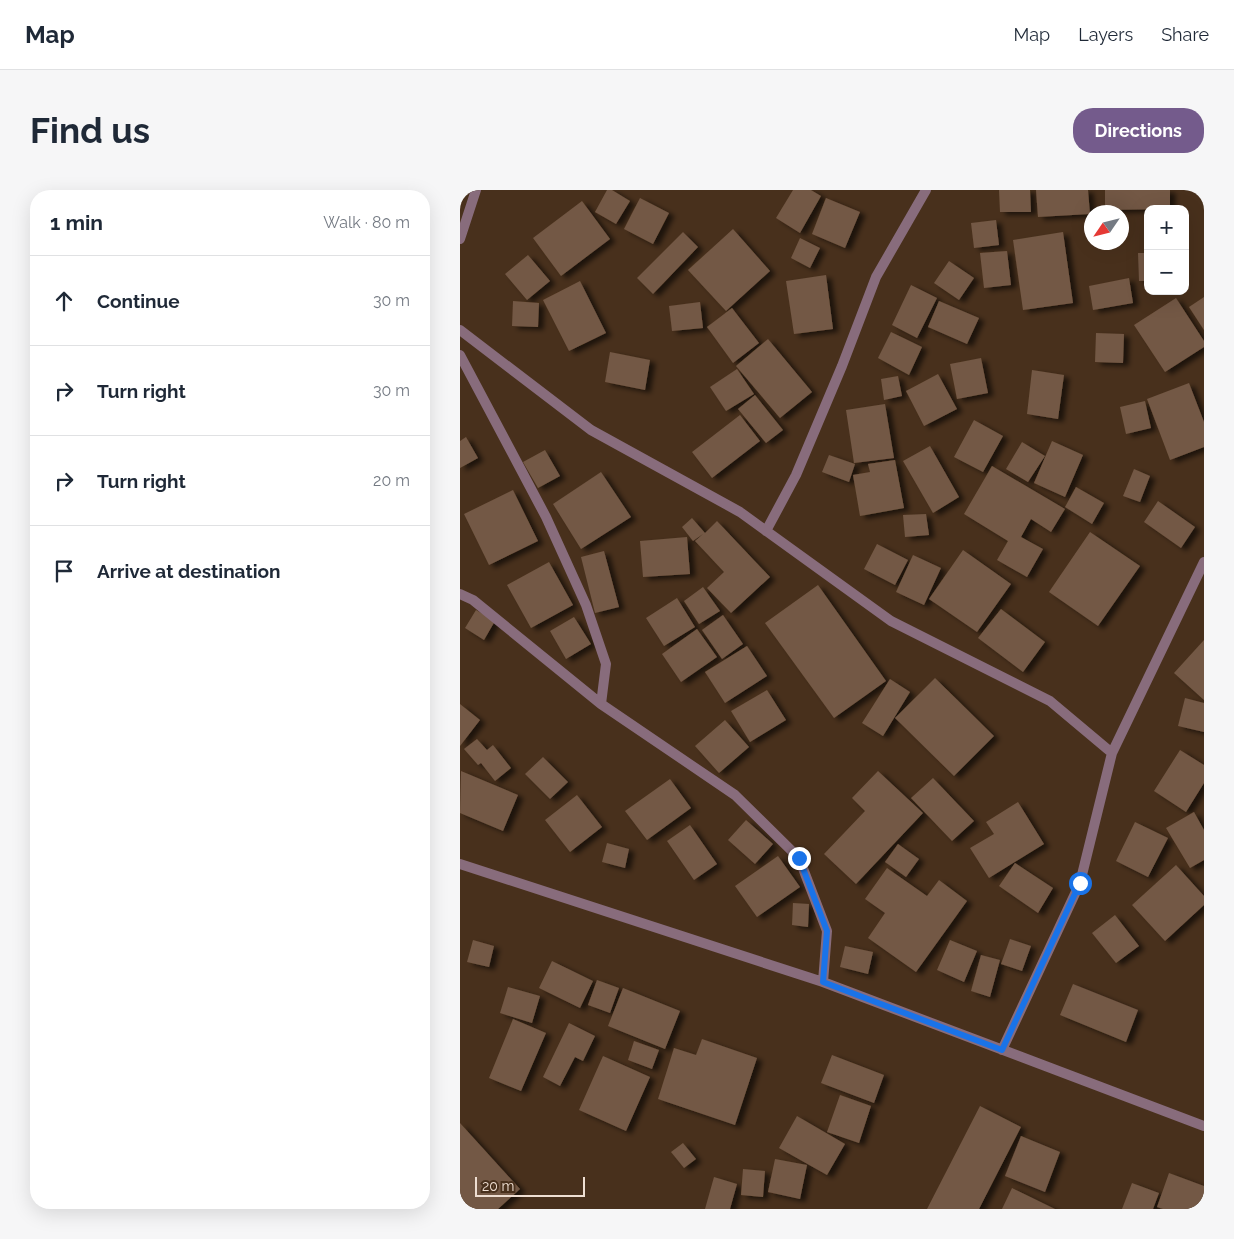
<!DOCTYPE html>
<meta charset="utf-8">
<style>
body{margin:0;font-family:Raleway,sans-serif;background:#f6f6f7;color:#1f2937}
.controls{position:absolute;right:15px;top:15px;display:grid;overflow:hidden;border-radius:10px;box-shadow:0 5px 20px #0002}
.controls button{width:45px;height:45px;display:grid;place-items:center;padding:0;border:0;border-bottom:1px solid #e0e1e3;background:#fff;color:#1f2937;font:25px sans-serif}
.compass{position:absolute;left:624px;top:15px;width:45px;height:45px;border-radius:50%;background:#fff;box-shadow:0 5px 20px #0002;rotate:235deg}
.scale{position:absolute;left:15px;bottom:12px;width:110px;box-sizing:border-box;padding-left:5px;border:2px solid #eeded2;border-top:0;font-size:14px;line-height:18px;white-space:nowrap;color:#eeded2;-webkit-text-stroke:4px #48301c;paint-order:stroke}
.stop{position:absolute;width:15px;height:15px;margin:-11px;border:4px solid #1a73e8;border-radius:50%;background:#fff}
.stop.end{background:#1a73e8;border-color:#fff;box-shadow:0 1px 5px #0008}
.list{margin:0;padding:0;list-style:none}
h2{display:flex;justify-content:space-between;align-items:center;height:65px;margin:0;padding:0 20px;font-size:21px}
h2 small{font-size:16px;font-weight:400;color:#747a83}
.list li{display:grid;grid-template-columns:32px 1fr auto;gap:15px;align-items:center;box-sizing:border-box;height:90px;padding:0 20px;border-top:1px solid #e0e1e3}
.list b{display:block;font-size:19px;white-space:nowrap}
.list em{font-size:16px;font-style:normal;color:#747a83}
.icon{flex:none;width:28px;height:28px;fill:none;stroke:currentColor;stroke-width:2;stroke-linecap:round;stroke-linejoin:round}
.map{position:relative;flex:none;width:744px;height:1019px;overflow:hidden;border-radius:20px}
header{display:flex;align-items:center;gap:30px;box-sizing:border-box;height:70px;padding:0 25px;background:#fff;border-bottom:1px solid #e0e1e3}
header strong{font-size:24px}
nav{display:flex;gap:28px;margin-inline-start:auto;font-size:18px}
.intro{display:flex;align-items:center;justify-content:space-between;box-sizing:border-box;height:120px;padding:0 30px}
h1{margin:0;font-size:35px}
.button{padding:12px 22px;border-radius:20px;background:#745b8c;color:#fff;font-size:18px;font-weight:700}
main{display:flex;gap:30px;padding:0 30px}
aside{flex:1;background:#fff;border-radius:20px;box-shadow:0 5px 20px #0002}
.map>svg:first-child{display:block}
.building{fill:#735844;filter:url(#shadow)}
.lines{fill:none;stroke-linecap:round;stroke-linejoin:round}
.minor{stroke:#886c7c;stroke-width:10}
.route{stroke:#1a73e8;stroke-width:6}
</style>
<header>
<strong>Map</strong>
<nav><a>Map</a><a>Layers</a><a>Share</a></nav>
</header>
<div class="intro"><h1>Find us</h1><a class="button">Directions</a></div>
<main>
<aside>
<h2>1 min<small>Walk · 80 m</small></h2>
<ul class="list">
<li><svg class="icon" aria-label="ahead" viewBox="0 0 24 24"><path d="M12 20V5M6 11l6-6 6 6"/></svg><div><b>Continue</b></div><em>30 m</em></li>
<li><svg class="icon" aria-label="right" viewBox="0 0 24 24"><path d="M7 20v-9h11M14 6l5 5-5 5"/></svg><div><b>Turn right</b></div><em>30 m</em></li>
<li><svg class="icon" aria-label="right" viewBox="0 0 24 24"><path d="M7 20v-9h11M14 6l5 5-5 5"/></svg><div><b>Turn right</b></div><em>20 m</em></li>
<li><svg class="icon" aria-label="arrive" viewBox="0 0 24 24"><path d="M6 21V4h12l-3 4 3 4H6"/></svg><div><b>Arrive at destination</b></div></li>
</ul>
</aside>
<div class="map">
<svg width="744" height="1019" viewBox="0 0 744 1019">
<defs>
<filter id="shadow"><feDropShadow dx="5.5" dy="3" stdDeviation="2.5" flood-color="#0009"/></filter>
</defs>
<rect width="100%" height="100%" fill="#48301c"/>
<path class="building" d="M 147,0 L 152,0 L 170,11 L 156,34 L 135,22 Z
M 333,0 L 351,0 L 361,6 L 340,43 L 316,28 Z
M 539,0 L 570,0 L 571,22 L 540,22 Z
M 576,0 L 628,0 L 630,24 L 578,27 Z
M 645,0 L 710,0 L 710,19 L 645,20 Z
M 180,8 L 209,23 L 193,54 L 164,39 Z
M 366,8 L 400,22 L 385,58 L 352,44 Z
M 122,11 L 150,49 L 101,86 L 73,48 Z
M 536,30 L 539,55 L 514,58 L 511,33 Z
M 273,39 L 310,81 L 266,121 L 228,80 Z
M 223,42 L 238,57 L 193,104 L 177,88 Z
M 603,42 L 613,113 L 563,120 L 553,50 Z
M 340,48 L 360,58 L 350,78 L 331,68 Z
M 547,61 L 551,95 L 524,98 L 520,63 Z
M 678,63 L 688,63 L 688,91 L 679,91 Z
M 68,65 L 90,91 L 67,110 L 45,84 Z
M 489,71 L 514,88 L 499,110 L 474,93 Z
M 366,85 L 373,139 L 334,144 L 326,91 Z
M 669,88 L 673,113 L 633,120 L 629,96 Z
M 120,91 L 146,143 L 109,161 L 83,110 Z
M 451,95 L 477,108 L 457,148 L 432,135 Z
M 744,107 L 744,140 L 729,117 Z
M 716,108 L 744,151 L 744,157 L 705,182 L 674,135 Z
M 53,111 L 79,113 L 78,137 L 52,136 Z
M 479,111 L 519,128 L 507,154 L 468,137 Z
M 240,112 L 243,138 L 212,141 L 209,116 Z
M 272,118 L 299,153 L 273,173 L 247,137 Z
M 431,142 L 462,157 L 449,185 L 418,168 Z
M 636,143 L 664,144 L 663,173 L 635,172 Z
M 308,149 L 352,202 L 320,228 L 276,176 Z
M 150,162 L 190,170 L 185,200 L 145,192 Z
M 521,168 L 528,203 L 497,209 L 490,174 Z
M 277,179 L 294,204 L 266,221 L 250,197 Z
M 572,180 L 604,185 L 598,229 L 567,224 Z
M 478,184 L 497,219 L 464,236 L 446,201 Z
M 438,186 L 442,206 L 424,210 L 421,189 Z
M 729,193 L 744,232 L 744,257 L 710,270 L 687,209 Z
M 295,205 L 323,240 L 306,253 L 278,219 Z
M 685,211 L 691,238 L 666,244 L 660,217 Z
M 425,214 L 434,268 L 394,273 L 386,220 Z
M 280,225 L 300,251 L 252,288 L 232,262 Z
M 514,230 L 543,246 L 523,282 L 494,267 Z
M 6,247 L 18,268 L 0,278 L 0,251 Z
M 592,251 L 623,265 L 605,307 L 574,293 Z
M 562,252 L 585,266 L 568,292 L 546,279 Z
M 470,256 L 499,307 L 473,323 L 443,271 Z
M 85,260 L 100,286 L 78,298 L 63,272 Z
M 369,265 L 395,274 L 389,292 L 362,282 Z
M 435,270 L 444,318 L 400,326 L 393,285 L 410,282 L 408,274 Z
M 532,276 L 605,319 L 591,342 L 571,329 L 561,347 L 583,359 L 567,387 L 537,370 L 548,351 L 504,324 Z
M 674,279 L 690,286 L 680,312 L 663,306 Z
M 141,282 L 171,327 L 121,359 L 93,314 Z
M 616,297 L 644,313 L 632,334 L 605,317 Z
M 53,300 L 78,351 L 29,375 L 4,324 Z
M 698,311 L 735,337 L 721,358 L 684,332 Z
M 466,324 L 469,345 L 445,347 L 443,325 Z
M 232,328 L 245,343 L 257,331 L 310,387 L 271,423 L 247,398 L 264,382 L 235,351 L 243,344 L 233,351 L 222,337 Z
M 630,342 L 680,376 L 638,436 L 589,402 Z
M 227,347 L 230,384 L 183,387 L 180,351 Z
M 417,354 L 448,370 L 435,395 L 404,379 Z
M 503,360 L 551,394 L 517,442 L 469,409 Z
M 144,361 L 159,417 L 135,423 L 121,367 Z
M 453,365 L 481,378 L 464,415 L 436,402 Z
M 89,372 L 113,415 L 71,438 L 47,395 Z
M 358,395 L 426,491 L 374,528 L 305,433 Z
M 243,397 L 260,421 L 239,434 L 224,411 Z
M 217,408 L 235,437 L 204,456 L 186,428 Z
M 541,419 L 585,452 L 563,482 L 518,448 Z
M 16,420 L 35,431 L 24,450 L 5,438 Z
M 263,425 L 283,454 L 262,469 L 242,440 Z
M 114,427 L 131,454 L 106,469 L 90,441 Z
M 237,439 L 257,467 L 221,492 L 202,464 Z
M 744,450 L 744,510 L 714,483 Z
M 287,456 L 307,486 L 265,513 L 245,482 Z
M 475,488 L 534,546 L 494,586 L 435,528 Z
M 430,489 L 450,502 L 423,546 L 402,533 Z
M 307,500 L 326,530 L 290,552 L 271,521 Z
M 725,508 L 744,513 L 744,542 L 718,536 Z
M 0,514 L 20,530 L 0,556 Z
M 265,530 L 289,557 L 259,583 L 235,556 Z
M 17,549 L 27,560 L 33,555 L 51,578 L 35,591 L 21,573 L 18,575 L 4,559 Z
M 720,560 L 744,575 L 744,593 L 726,622 L 694,601 Z
M 83,567 L 108,592 L 90,609 L 65,584 Z
M 1,581 L 58,605 L 43,641 L 0,623 Z
M 418,581 L 463,623 L 396,694 L 364,664 L 405,621 L 392,608 Z
M 473,588 L 514,631 L 492,651 L 451,608 Z
M 210,589 L 231,618 L 187,650 L 165,621 Z
M 117,605 L 142,637 L 110,662 L 85,630 Z
M 558,612 L 584,654 L 529,688 L 510,658 L 534,644 L 526,632 Z
M 734,622 L 744,640 L 744,670 L 730,678 L 706,638 Z
M 286,630 L 313,654 L 295,674 L 268,650 Z
M 675,632 L 708,648 L 688,687 L 656,671 Z
M 230,635 L 257,674 L 234,690 L 207,651 Z
M 147,653 L 169,659 L 165,678 L 142,672 Z
M 438,654 L 459,669 L 446,687 L 425,672 Z
M 318,666 L 340,697 L 297,727 L 275,696 Z
M 555,673 L 593,698 L 578,723 L 539,696 Z
M 716,675 L 744,706 L 744,715 L 705,751 L 672,715 Z
M 427,678 L 467,706 L 479,690 L 507,711 L 456,782 L 408,748 L 425,723 L 405,709 Z
M 333,713 L 349,714 L 348,737 L 332,735 Z
M 655,725 L 679,756 L 656,773 L 632,743 Z
M 550,749 L 571,756 L 562,781 L 541,774 Z
M 13,750 L 34,756 L 29,777 L 7,772 Z
M 490,750 L 517,761 L 504,792 L 477,780 Z
M 385,756 L 413,762 L 408,784 L 380,777 Z
M 521,765 L 540,770 L 530,807 L 511,801 Z
M 92,771 L 133,791 L 120,818 L 79,798 Z
M 137,790 L 159,798 L 150,823 L 128,815 Z
M 613,794 L 678,820 L 666,852 L 600,825 Z
M 48,797 L 80,806 L 72,833 L 40,823 Z
M 163,798 L 220,821 L 205,859 L 148,836 Z
M 53,829 L 86,843 L 61,901 L 29,888 Z
M 109,833 L 135,846 L 123,871 L 115,867 L 100,896 L 83,887 Z
M 242,849 L 297,868 L 275,935 L 198,909 L 214,858 L 236,865 Z
M 174,851 L 199,860 L 192,879 L 168,870 Z
M 372,865 L 424,885 L 414,913 L 361,893 Z
M 143,866 L 190,887 L 166,941 L 119,920 Z
M 380,905 L 411,916 L 399,953 L 367,942 Z
M 520,916 L 561,937 L 519,1019 L 467,1019 Z
M 337,926 L 385,954 L 367,985 L 319,958 Z
M 0,933 L 60,999 L 38,1019 L 7,1019 L 0,1011 Z
M 561,946 L 600,962 L 585,1002 L 545,986 Z
M 223,953 L 236,969 L 224,978 L 211,962 Z
M 315,969 L 347,975 L 340,1009 L 308,1002 Z
M 283,979 L 305,981 L 303,1007 L 281,1005 Z
M 709,983 L 744,996 L 744,1019 L 703,1019 L 697,1017 Z
M 254,987 L 277,994 L 270,1019 L 245,1019 Z
M 672,993 L 699,1003 L 693,1019 L 662,1019 Z
M 552,998 L 595,1019 L 542,1019 Z"/>
<g class="lines">
<path class="minor" d="M 0,49 L 16,0
M 0,140 L 131,240 L 280,322 L 431,431 L 590,511 L 652,563
M 0,165 L 86,327 L 126,415 L 146,474 L 141,514
M 306,341 L 336,285 L 382,176 L 416,87 L 466,0
M 0,404 L 13,410 L 141,514 L 275,605 L 339,668 L 367,741 L 363,792
M 0,674 L 363,792 L 744,936
M 542,860 L 620,693 L 652,563 L 744,372"/>
</g>
<g class="lines">
<path class="route" d="M 339,668 L 367,741 L 363,792 L 542,860 L 620,693"/>
</g>
</svg>
<div class="controls">
<button>+</button>
<button>−</button>
</div>
<svg class="compass" viewBox="-18 -18 36 36"><path d="M0-13l5 13h-10z" fill="#e53935"/><path d="M0 13l5-13h-10z" fill="#747a83"/></svg>
<div class="scale">20 m</div>
<div class="stop" style="left:620px;top:693px"></div>
<div class="stop end" style="left:339px;top:668px"></div>
</div>
</main>
